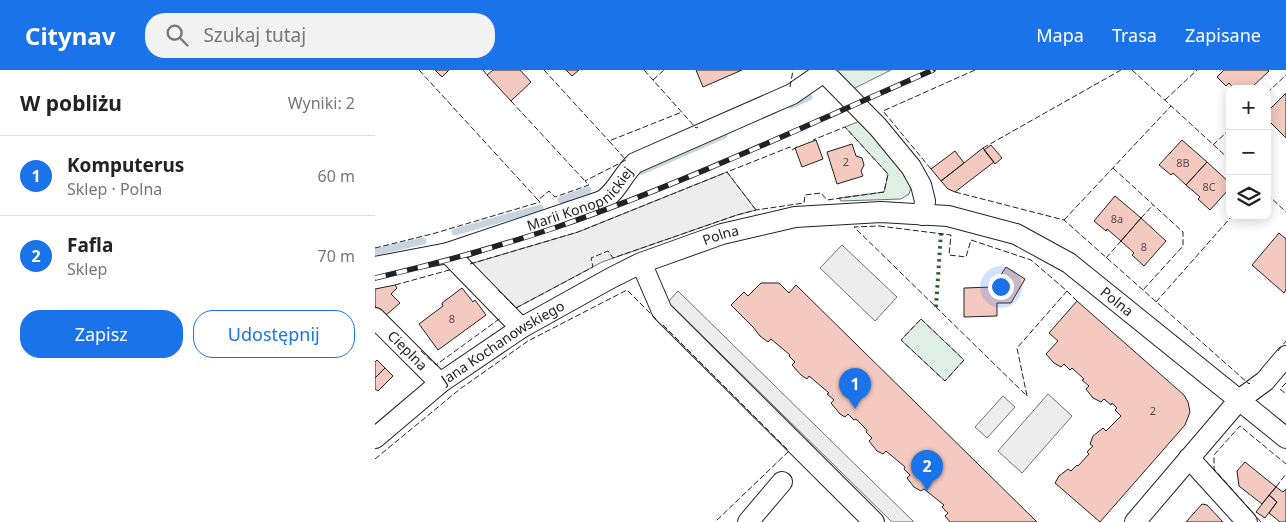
<!DOCTYPE html>
<html lang="pl">
<meta charset="utf-8">
<style>
body{margin:0;font-family:"Noto Sans",sans-serif;background:#f2f2f2;color:#222}
.controls{position:absolute;right:15px;top:15px;display:grid;overflow:hidden;border-radius:10px;box-shadow:0 2px 12px #0003}
.controls button{width:45px;height:45px;display:grid;place-items:center;padding:0;border:0;border-bottom:1px solid #e0e0e0;background:#fff;color:#222;font:25px sans-serif}
.you{position:absolute;left:625px;top:216px;width:18px;height:18px;margin:-12px;border:4px solid #fff;border-radius:50%;background:#1a73e8;box-shadow:0 0 0 8px #1a73e833}
.badge{display:grid;place-items:center;width:32px;height:32px;border-radius:50%;background:#1a73e8;color:#fff;font-size:16px;font-weight:700}
.pin{position:absolute;translate:-50% -41px;filter:drop-shadow(0 1px 2px #0008)}
.pin::after{content:'';position:absolute;top:26px;width:18px;height:15px;background:inherit;clip-path:polygon(0 0,100% 0,50% 100%)}
.list{margin:0;padding:0;list-style:none}
h2{display:flex;justify-content:space-between;align-items:center;height:65px;margin:0;padding:0 20px;font-size:21px}
h2 small{font-size:16px;font-weight:400;color:#767676}
.list li{display:grid;grid-template-columns:32px 1fr auto;gap:15px;align-items:center;box-sizing:border-box;height:80px;padding:0 20px;border-top:1px solid #e0e0e0}
.list b{display:block;font-size:19px;white-space:nowrap}
.list p{margin:0;font-size:16px;white-space:nowrap;color:#767676}
.list em{font-size:16px;font-style:normal;color:#767676}
.actions{display:flex;gap:10px;padding:15px 20px}
.actions a{flex:1;padding:11px 0;border:1px solid #1a73e8;border-radius:20px;text-align:center;font-size:18px;color:#1a73e8}
.actions .main{background:#1a73e8;color:#fff}
.icon{flex:none;width:28px;height:28px;fill:none;stroke:currentColor;stroke-width:2;stroke-linecap:round;stroke-linejoin:round}
.map{position:relative;flex:none;width:911px;height:452px;overflow:hidden}
header{display:flex;align-items:center;gap:30px;box-sizing:border-box;height:70px;padding:0 25px;background:#1a73e8;color:#fff}
header strong{font-size:24px}
nav{display:flex;gap:28px;margin-inline-start:auto;font-size:18px}
.search{width:350px;height:45px;background:#f2f2f2;display:flex;align-items:center;gap:12px;box-sizing:border-box;padding:0 18px;border-radius:20px;color:#767676;font-size:19px}
main{display:flex}
aside{flex:1;background:#fff}
.map>svg:first-child{display:block}
.green{fill:#e0efe3;stroke:#6f6f6f}
.parking{fill:#ededed;stroke:#6f6f6f}
.lines{fill:none;stroke-linecap:round;stroke-linejoin:round}
.stream{stroke:#c7d3dd;stroke-width:7}
.building{fill:#f3c9c0;stroke:#222}
.street-casing{stroke:#222;stroke-width:22}
.street{stroke:#fff;stroke-width:20}
.rail-casing{stroke:#222;stroke-width:5.5}
.rail{stroke:#fff;stroke-width:4;stroke-dasharray:11;stroke-linecap:butt}
.hedge{stroke:#2f5e38;stroke-width:4;stroke-dasharray:2.5 4;stroke-linecap:butt}
.fence{stroke:#222;stroke-width:1;stroke-dasharray:6 2.5;stroke-linecap:butt}
.labels{text-anchor:middle;stroke-width:4;stroke-linejoin:round;paint-order:stroke}
.number-label{font-size:11px;fill:#564c4a}
.street-label{font-size:14px;fill:#222;stroke:#fff}
</style>
<header>
<strong>Citynav</strong>
<div class="search"><svg class="icon" aria-label="search" viewBox="0 0 24 24"><circle cx="10" cy="10" r="6"/><path d="M15 15l6 6"/></svg>Szukaj tutaj</div>
<nav><a>Mapa</a><a>Trasa</a><a>Zapisane</a></nav>
</header>
<main>
<aside>
<h2>W pobliżu<small>Wyniki: 2</small></h2>
<ul class="list">
<li><span class="badge">1</span><div><b>Komputerus</b><p>Sklep · Polna</p></div><em>60 m</em></li>
<li><span class="badge">2</span><div><b>Fafla</b><p>Sklep</p></div><em>70 m</em></li>
</ul>
<div class="actions"><a class="main">Zapisz</a><a>Udostępnij</a></div>
</aside>
<div class="map">
<svg width="911" height="452" viewBox="0 0 911 452">
<rect width="100%" height="100%" fill="#fff"/>
<path class="green" d="M 458,0 L 516,0 L 476,20 Z
M 487,50 C 497,61 533,103 535,116 C 536,119 535,121 534,124 L 526,129 L 466,131 L 464,128 L 509,122 L 513,104 L 470,57 Z
M 546,249 L 589,290 L 570,311 L 526,270 Z"/>
<path class="parking" d="M 352,102 L 381,140 L 362,145 L 227,192 L 141,238 L 95,194 L 203,162 Z
M 467,175 L 522,227 L 500,251 L 445,198 Z
M 303,221 L 539,452 L 517,452 L 293,232 Z
M 673,324 L 697,346 L 647,403 L 623,381 Z
M 628,326 L 640,337 L 612,368 L 600,357 Z"/>
<g class="lines">
<path class="stream" d="M 416,35 L 434,27
M 267,101 L 349,65
M 186,130 L 213,120
M 80,162 L 165,138
M 0,182 L 48,171"/>
</g>
<path class="building" d="M 60,0 L 74,0 L 67,7 Z
M 118,0 L 145,0 L 156,12 L 136,31 L 112,5 Z
M 191,0 L 204,0 L 197,6 Z
M 321,0 L 367,0 L 328,17 Z
M 849,0 L 893,0 L 894,1 L 875,19 L 859,19 L 854,13 L 851,16 L 842,7 Z
M 911,23 L 911,68 L 892,49 L 892,42 Z
M 441,70 L 448,89 L 427,97 L 420,78 Z
M 807,70 L 832,92 L 811,115 L 798,103 L 796,105 L 784,95 Z
M 477,74 L 481,86 L 487,88 L 489,95 L 486,101 L 488,106 L 462,114 L 452,82 Z
M 616,75 L 627,88 L 620,94 L 609,80 Z
M 608,78 L 619,92 L 580,122 L 573,119 L 566,111 Z
M 580,81 L 589,93 L 566,111 L 556,99 Z
M 832,92 L 855,113 L 855,118 L 835,140 L 823,129 L 825,127 L 811,115 Z
M 740,126 L 766,148 L 746,171 L 732,159 L 731,161 L 719,151 Z
M 766,148 L 791,171 L 769,196 L 757,185 L 759,183 L 746,171 Z
M 904,163 L 911,169 L 911,220 L 909,223 L 877,195 Z
M 631,197 L 650,209 L 636,233 L 622,233 L 622,246 L 589,247 L 589,218 L 618,217 Z
M 386,213 L 404,213 L 414,223 L 421,215 L 662,452 L 575,452 L 570,446 L 573,443 L 567,437 L 569,435 L 549,419 L 546,421 L 539,417 L 532,408 L 535,405 L 529,399 L 530,397 L 511,381 L 508,384 L 502,381 L 494,371 L 497,368 L 491,362 L 492,360 L 481,349 L 479,350 L 473,344 L 470,347 L 465,344 L 456,333 L 459,330 L 452,324 L 454,323 L 434,306 L 432,309 L 426,305 L 417,295 L 420,292 L 414,286 L 415,285 L 396,269 L 393,272 L 385,266 L 378,257 L 356,235 L 369,222 L 373,226 Z
M 20,215 L 22,218 L 16,224 L 25,233 L 10,246 L 0,236 L 0,219 Z
M 87,218 L 98,232 L 100,230 L 111,245 L 63,280 L 44,254 L 68,236 L 67,233 Z
M 702,231 L 809,325 L 813,332 L 815,342 L 810,355 L 725,452 L 680,413 L 684,406 L 693,399 L 696,401 L 702,395 L 703,396 L 714,384 L 712,382 L 718,376 L 715,374 L 718,366 L 728,358 L 731,361 L 746,346 L 740,340 L 742,338 L 737,333 L 736,335 L 729,329 L 726,332 L 718,328 L 711,319 L 714,316 L 707,310 L 709,309 L 697,298 L 695,300 L 689,294 L 686,297 L 679,293 L 671,284 L 683,271 L 674,263 Z
M 2,290 L 10,298 L 0,308 L 0,292 Z
M 10,298 L 18,306 L 3,321 L 0,319 L 0,308 Z
M 870,392 L 901,417 L 887,434 L 864,416 L 862,401 Z
M 901,417 L 908,422 L 911,419 L 911,452 L 905,452 L 894,443 L 902,432 L 894,425 Z
M 894,425 L 902,432 L 890,448 L 881,442 Z
M 827,434 L 832,435 L 848,452 L 811,452 Z"/>
<g class="lines">
<g class="street-casing">
<g id="street">
<path d="M 447,0 L 503,57 L 536,97 L 546,115 L 550,131 L 548,145"/>
<path d="M 73,183 L 146,258"/>
<path id="s1" d="M 0,197 L 73,183 L 227,131 C 242,122 247,105 260,93 L 417,24 L 449,2"/>
<path d="M 271,204 L 287,241 L 499,452"/>
<path id="s2" d="M 0,248 L 65,313"/>
<path id="s3" d="M 0,368 L 65,313 L 146,258 L 236,208 L 266,193 L 347,164 L 420,147 L 506,142 L 573,146 L 641,164 L 694,193 L 911,368"/>
<path d="M 814,388 L 872,452"/>
<path d="M 373,452 L 407,412"/>
<path d="M 760,452 L 864,330 L 890,311 L 911,286"/>
</g>
</g>
<use href="#street" class="street"/>
<g class="rail-casing">
<path id="rail" d="M 0,208 C 61,194 122,177 182,157 C 310,113 434,54 558,0"/>
</g>
<use href="#rail" class="rail"/>
<path class="hedge" d="M 561,237 L 566,163"/>
<path class="fence" d="M 44,0 L 163,130 L 174,121 L 180,127 L 214,115 L 210,111 L 251,90 L 234,71 L 307,42
M 108,0 L 112,5
M 169,0 L 234,71
M 269,0 L 321,58 L 323,57
M 757,0 L 855,90
M 278,10 L 289,0
M 415,17 L 418,0
M 892,23 L 911,5
M 790,30 L 822,0
M 136,31 L 210,111
M 838,75 L 855,59
M 608,78 L 746,0
M 738,98 L 808,162 L 808,176 L 768,220
M 556,99 L 508,41 L 600,0
M 580,122 L 689,150 L 874,314 L 875,313
M 892,124 L 911,142
M 381,140 L 352,102 L 415,77 L 417,80 L 422,77
M 766,148 L 778,135
M 689,150 L 796,36
M 504,156 L 576,165 L 574,185 L 591,187 L 596,170 L 656,190 L 692,221 L 642,278 L 652,326 L 479,157 Z
M 0,178 L 57,164 L 165,132 L 163,130
M 731,188 L 746,171
M 95,194 L 203,162 L 352,102
M 20,215 L 78,199
M 123,220 L 141,238 L 218,197 L 216,188 L 233,181 L 238,188 L 362,145 L 381,140 L 429,133 L 430,125 L 446,123 L 452,130 L 509,122 L 513,104 L 470,57 L 438,70
M 692,221 L 702,231
M 781,232 L 857,146
M 546,249 L 589,290 L 570,311 L 526,270 Z
M 288,255 L 414,381 L 340,452
M 46,281 L 61,295 L 127,247
M 903,281 L 911,271
M 911,313 L 905,319 L 911,324
M 0,389 L 85,319 L 153,271 L 252,220 L 282,250
M 901,417 L 911,404
M 886,452 L 839,399 L 839,385 L 865,356 L 911,394"/>
</g>
<g class="labels">
<g class="number-label">
<text x="471" y="96">2</text>
<text x="808" y="97">8B</text>
<text x="834" y="121">8C</text>
<text x="742" y="153">8a</text>
<text x="769" y="181">8</text>
<text x="77" y="253">8</text>
<text x="778" y="345">2</text>
</g>
<g class="street-label">
<text dy="5" stroke="none"><textPath href="#s1" startOffset="219">Marii Konopnickiej</textPath></text>
<text dy="5" stroke="none"><textPath href="#s3" startOffset="404">Polna</textPath></text>
<text dy="5" stroke="none"><textPath href="#s3" startOffset="826">Polna</textPath></text>
<text dy="5" stroke="none"><textPath href="#s3" startOffset="160">Jana Kochanowskiego</textPath></text>
<text dy="5" stroke="none"><textPath href="#s2" startOffset="46">Cieplna</textPath></text>
</g>
</g>
</svg>
<div class="controls">
<button>+</button>
<button>−</button>
<button><svg class="icon" aria-label="layers" viewBox="0 0 24 24"><path d="M12 4l9 5-9 5-9-5zM3 14l9 5 9-5"/></svg></button>
</div>
<div class="you"></div>
<div class="pin badge" style="left:480px;top:339px">1</div>
<div class="pin badge" style="left:552px;top:421px">2</div>
</div>
</main>
